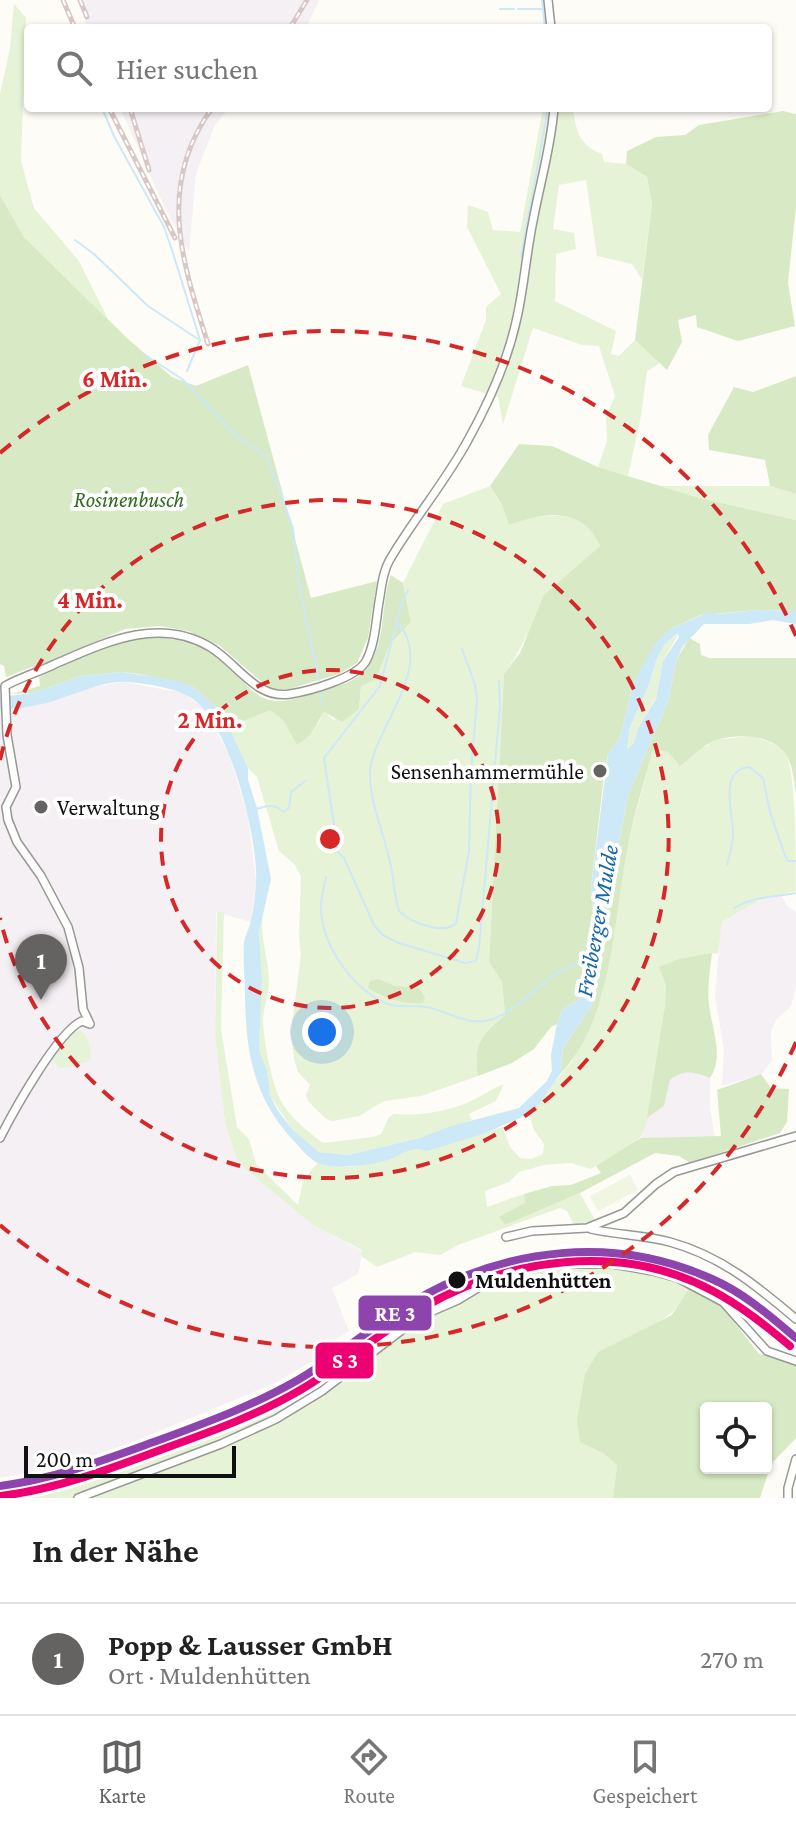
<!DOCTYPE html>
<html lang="de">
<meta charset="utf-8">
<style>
body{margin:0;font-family:"Crimson Pro",serif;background:#f6f6f6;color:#222}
.controls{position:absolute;right:24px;bottom:24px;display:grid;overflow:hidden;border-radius:8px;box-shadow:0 2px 6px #0004}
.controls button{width:72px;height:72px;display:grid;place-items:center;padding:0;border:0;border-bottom:2px solid #e0e0e0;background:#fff;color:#222;font:40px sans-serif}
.scale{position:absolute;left:24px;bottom:20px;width:212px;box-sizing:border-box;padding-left:8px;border:4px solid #111;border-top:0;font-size:22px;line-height:28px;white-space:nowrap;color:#111;-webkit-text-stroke:6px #fff;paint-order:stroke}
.you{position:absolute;left:322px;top:1032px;width:28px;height:28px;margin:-20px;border:6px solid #fff;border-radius:50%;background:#1a73e8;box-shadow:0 0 0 12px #1a73e833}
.badge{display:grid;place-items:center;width:52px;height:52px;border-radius:50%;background:#646362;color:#fff;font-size:26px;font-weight:700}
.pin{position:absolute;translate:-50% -66px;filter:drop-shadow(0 2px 4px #0008)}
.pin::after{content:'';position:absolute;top:42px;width:28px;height:24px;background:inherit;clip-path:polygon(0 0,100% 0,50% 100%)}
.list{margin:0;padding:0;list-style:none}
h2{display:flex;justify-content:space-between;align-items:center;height:104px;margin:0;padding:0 32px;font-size:34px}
h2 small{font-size:26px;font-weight:400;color:#767676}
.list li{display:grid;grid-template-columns:52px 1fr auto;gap:24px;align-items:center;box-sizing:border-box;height:112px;padding:0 32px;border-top:2px solid #e0e0e0}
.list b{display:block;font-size:30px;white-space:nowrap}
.list p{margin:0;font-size:26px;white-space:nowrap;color:#767676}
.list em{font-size:26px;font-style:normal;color:#767676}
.icon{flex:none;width:44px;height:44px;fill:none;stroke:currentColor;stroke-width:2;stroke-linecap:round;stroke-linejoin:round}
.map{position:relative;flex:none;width:796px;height:1498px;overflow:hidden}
.search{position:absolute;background:#fff;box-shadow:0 2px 6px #0004;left:24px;right:24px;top:24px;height:88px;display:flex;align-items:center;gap:20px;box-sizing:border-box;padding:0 28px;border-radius:8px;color:#767676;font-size:30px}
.sheet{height:216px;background:#fff}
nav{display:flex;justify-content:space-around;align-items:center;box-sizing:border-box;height:112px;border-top:2px solid #e0e0e0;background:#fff;font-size:22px;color:#767676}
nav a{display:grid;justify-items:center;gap:4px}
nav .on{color:#646362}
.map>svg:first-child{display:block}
.industrial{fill:#f5f0f3}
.green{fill:#e7f3d7}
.forest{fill:#d8eac5;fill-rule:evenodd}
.pitch{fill:#f0f6e1}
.water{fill:#cde8f7;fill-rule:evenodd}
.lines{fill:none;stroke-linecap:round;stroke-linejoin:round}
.stream{stroke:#cde8f7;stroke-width:2}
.street-casing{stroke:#979795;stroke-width:10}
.street{stroke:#fffffe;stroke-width:7}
.rail-casing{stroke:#d9c6c7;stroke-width:5}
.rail{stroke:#fff;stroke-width:2;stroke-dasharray:6;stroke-linecap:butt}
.rail-1-casing{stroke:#fff;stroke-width:14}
.rail-2-casing{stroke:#fff;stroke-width:14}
.rail-1{stroke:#8e44ad;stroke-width:8}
.rail-2{stroke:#ed0172;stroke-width:8}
.ring{fill:none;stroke:#d62828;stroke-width:4;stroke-dasharray:14 10}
.poi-dot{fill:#646362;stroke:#fff;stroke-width:3}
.stop-dot{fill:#111;stroke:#fff;stroke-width:3}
.labels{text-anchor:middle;stroke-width:8;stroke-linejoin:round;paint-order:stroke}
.park-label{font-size:22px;font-style:italic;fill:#2f6b1f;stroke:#fff}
.poi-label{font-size:22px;fill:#111;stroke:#fff;text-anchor:end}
.stop-label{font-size:22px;font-weight:bold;fill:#111;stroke:#fff;text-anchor:start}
.water-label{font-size:24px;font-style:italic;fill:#1768a6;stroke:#fff}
.centre{fill:#d62828;stroke:#fff;stroke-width:4}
.ring-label{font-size:24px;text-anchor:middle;font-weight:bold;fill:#d62828;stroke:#fff;stroke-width:8;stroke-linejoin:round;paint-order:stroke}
.line-badge{stroke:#fff;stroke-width:3}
.badge-label{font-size:22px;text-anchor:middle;font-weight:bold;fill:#fff}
</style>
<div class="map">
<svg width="796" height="1498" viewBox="0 0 796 1498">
<rect width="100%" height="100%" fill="#fdfcf7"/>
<path class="industrial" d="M 77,0 L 319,0 L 306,28 L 88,28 Z
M 120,108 L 229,108 L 215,125 L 196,173 L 189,252 L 166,210 Z
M 124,682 L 183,693 L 204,708 L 229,755 L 248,816 L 256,881 L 251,922 L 216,912 L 215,1036 L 225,1123 L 238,1163 L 313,1225 L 362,1251 L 360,1266 L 358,1274 L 332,1288 L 349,1331 L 321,1349 L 316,1359 L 273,1384 L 133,1442 L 64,1466 L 0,1478 L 0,711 L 39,705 L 93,687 Z
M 781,894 L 787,906 L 796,912 L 796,986 L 791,1006 L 776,1020 L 771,1031 L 772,1061 L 761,1074 L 722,1086 L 724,1050 L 715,997 L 721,923 L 760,900 Z
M 680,1072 L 695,1073 L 710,1078 L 710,1108 L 715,1137 L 641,1138 L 647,1118 L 664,1106 L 670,1080 Z"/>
<path class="green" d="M 14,4 L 26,18 L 21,161 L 34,208 L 79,261 L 108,319 L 24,237 L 0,195 L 0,94 L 10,48 Z
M 543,108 L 573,108 C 576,131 579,145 602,154 L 604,162 L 626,164 L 647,177 L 652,204 L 642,280 L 632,264 L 597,256 L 586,180 L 559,185 L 553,229 L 574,233 L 576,249 L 556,254 L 555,301 L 616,331 L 611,354 L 619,356 L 635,340 L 660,363 L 647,371 L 641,416 L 628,476 L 598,467 L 607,441 L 606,416 L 615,396 L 599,346 L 582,345 L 533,328 L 503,424 L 498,397 L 461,386 L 486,320 L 486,307 L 501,294 L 467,227 L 468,205 L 488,212 L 493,230 L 520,232 Z
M 490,486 C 494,492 498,502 504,507 C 536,532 578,493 600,546 C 574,568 543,604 527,635 C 519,650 515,659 504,674 L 489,962 L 502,982 L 505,1015 C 482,1034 472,1046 478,1076 L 421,1096 L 384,1101 L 359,1116 L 333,1121 L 326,1119 L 308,1101 L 306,1095 L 310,1085 L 298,1072 L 294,1059 L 291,1033 L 301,954 L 299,938 L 301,876 L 295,865 L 279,851 L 257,777 L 248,768 L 229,727 L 270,709 L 284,721 L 318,724 L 324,712 L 334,720 L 359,709 L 361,685 L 376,679 L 390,644 L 411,622 L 403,583 L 443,504 Z
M 661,486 L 770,486 L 796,494 L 796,520 L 700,498 Z
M 679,633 L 663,661 L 656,698 L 638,728 L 633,744 L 627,749 L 630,727 L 648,687 L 657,658 L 665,644 Z
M 749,736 C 763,739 778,743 787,756 C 796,781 796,859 796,891 L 760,900 L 722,922 L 718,954 L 712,953 L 666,985 C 665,1016 656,1110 641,1136 C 634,1149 603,1163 590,1169 L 571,1163 L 544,1165 L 519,1172 L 509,1182 L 485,1191 L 487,1207 L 524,1194 L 525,1203 L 505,1225 L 580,1193 L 595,1220 L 574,1225 L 567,1211 L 560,1208 L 458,1245 L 440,1255 L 415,1252 L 377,1267 L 361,1256 L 362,1250 L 313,1225 L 238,1163 L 225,1123 L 215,1036 L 217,911 L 224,913 L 221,1029 L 237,1127 L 249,1139 L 256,1164 L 298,1205 L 303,1181 L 317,1163 L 351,1167 L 394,1157 L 402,1151 L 411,1149 L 427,1150 L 502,1127 L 510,1147 L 520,1158 L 531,1159 L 543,1154 L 544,1144 L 534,1130 L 529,1114 L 572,1061 L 602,996 L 627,847 L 653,748 L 668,752 L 705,747 L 715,740 Z
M 262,918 C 261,941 268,957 269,979 C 270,994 263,1007 263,1021 C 264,1042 271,1080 280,1099 C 289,1117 307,1131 323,1143 L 373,1137 L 381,1134 L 389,1117 L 394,1114 C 419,1116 446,1112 469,1102 C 481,1097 491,1089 504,1084 L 496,1101 L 469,1114 L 472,1120 L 420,1138 L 348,1155 L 319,1152 L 293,1130 L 270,1096 L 259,1051 L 262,979 L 259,932 Z
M 77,1028 C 87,1034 94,1048 90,1060 L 71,1067 L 59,1068 L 52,1059 Z
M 574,1254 L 643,1259 L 695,1275 C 683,1306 673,1315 644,1330 L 603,1453 L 617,1465 L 613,1498 L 0,1498 L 0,1490 L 43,1483 L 89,1470 L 221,1420 L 299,1383 L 385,1324 L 391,1333 C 448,1293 503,1268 573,1262 Z"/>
<path class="forest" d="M 783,111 L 796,114 L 796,207 L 788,283 L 795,326 L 738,341 L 697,327 L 696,315 L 678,320 L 682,342 L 667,370 L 635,340 L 652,204 L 647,177 L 626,164 L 627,151 L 656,137 L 685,135 L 699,125 Z
M 0,195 L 24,237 L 128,339 L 172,377 L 196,386 L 248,365 L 311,598 L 377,581 L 368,638 L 357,663 L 339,674 L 289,689 L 270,689 L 220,646 L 188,631 L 160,626 L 125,629 L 36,668 L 32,667 L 6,677 L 4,666 L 0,664 Z
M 796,376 L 796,494 L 770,486 L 765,460 L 709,450 L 708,435 L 734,387 L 753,392 Z
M 519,444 L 552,446 L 598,467 L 700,498 L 796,520 L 796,611 L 759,610 L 701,615 L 670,629 L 634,681 L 620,737 L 608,754 L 604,775 L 591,887 L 594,925 L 581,998 L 563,1009 L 557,1024 L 551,1027 L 534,1049 L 512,1063 L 478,1076 C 472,1046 482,1034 505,1015 L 502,982 L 489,962 L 504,674 L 520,653 L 544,595 L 600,546 C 583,506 543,512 509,525 L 503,507 L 490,486 Z
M 391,575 L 403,583 L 411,622 L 390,644 L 376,679 L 361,686 L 359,709 L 342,722 L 324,712 L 309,736 L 297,745 L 284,721 L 270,710 L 229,727 L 215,706 L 192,686 L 139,674 L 122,672 L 81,676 L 32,693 L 11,694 L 40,686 L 39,677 C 77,660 118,635 160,638 C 187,639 213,651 232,669 C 244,681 252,695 269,700 C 287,704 307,695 323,690 C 338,686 356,682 366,669 C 387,644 380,604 391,575 Z
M 689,638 L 700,644 L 701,655 L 710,658 L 796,658 L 796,794 C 794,781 793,767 787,756 C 773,734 739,733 716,740 C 704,744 691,758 680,766 L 668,752 L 653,749 C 644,783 633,817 627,851 C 613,922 613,1018 561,1073 L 563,1048 L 592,1005 L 605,914 L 628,795 L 669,699 L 676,661 Z
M 712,953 C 710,970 707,987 709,1004 C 711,1027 725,1056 710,1078 C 694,1072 684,1069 670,1080 L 664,1106 L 647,1118 L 665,1005 L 666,985 L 659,967 L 679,959 Z
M 378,979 L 395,986 L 419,988 L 425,997 L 423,1003 C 403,1004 385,999 368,988 L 370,981 Z
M 761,1074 L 771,1088 L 789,1089 L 787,1122 L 780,1133 L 690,1163 L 679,1156 L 655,1153 L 580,1193 L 505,1225 L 499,1217 L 525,1203 L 524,1194 L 552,1186 L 571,1185 L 601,1173 L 596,1166 L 641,1138 L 721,1136 L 717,1090 Z
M 690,1287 L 718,1301 L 759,1354 L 796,1361 L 796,1438 L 771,1464 L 760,1498 L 613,1498 L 617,1465 L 603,1453 L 580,1442 L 577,1420 L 585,1374 L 598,1352 L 672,1315 ZM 706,1408 L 766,1408 L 766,1468 L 706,1468 Z"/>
<path class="pitch" d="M 630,1175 L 638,1190 L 598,1211 L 590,1196 Z"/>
<path class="water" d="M 759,610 L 796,611 L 796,624 L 773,620 L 749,624 L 704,624 L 683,646 L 676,661 L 669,699 L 628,795 L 605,914 L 592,1005 L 563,1048 L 561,1073 L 539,1104 L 529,1114 L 483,1134 L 427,1151 C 412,1146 405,1152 393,1158 C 376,1165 333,1171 316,1162 C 306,1156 298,1145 290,1137 C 250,1091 245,1044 245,985 C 244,971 243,956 244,943 C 245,935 250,927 251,920 C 254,908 255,895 256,884 C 259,840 230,725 193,699 C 177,688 148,684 129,682 C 105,680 82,692 59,699 C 40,706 20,708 0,711 L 0,697 L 32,693 L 81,676 L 122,672 L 174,680 L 192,686 L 215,706 L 229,727 L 248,768 L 248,780 L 257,808 L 271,879 L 259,932 L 262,979 L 259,1051 L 267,1071 L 270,1096 L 278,1111 L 293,1130 L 319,1152 L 348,1155 L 420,1138 L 451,1126 L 519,1108 L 547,1081 L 552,1071 L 551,1055 L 557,1024 L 563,1009 L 581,998 L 594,925 L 591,887 L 608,754 L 620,737 L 634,681 L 655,643 L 670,629 L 709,612 L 717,614 ZM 678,633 L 679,637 L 663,661 L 656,699 L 638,728 L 633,744 L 627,749 L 630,727 L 648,687 L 657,658 L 665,644 Z"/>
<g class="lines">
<path class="stream" d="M 542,0 L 545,28
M 500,9 L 514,9
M 518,9 L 541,9
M 49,25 L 56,28
M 102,108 L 114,136 L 164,227 L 172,250 L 200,340 L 187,371
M 75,240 L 94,254 L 148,306 L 198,339
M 521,257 L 548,108
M 144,354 L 182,379 L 237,436 L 267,457 L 293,528 L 299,585 L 319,680
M 408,590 L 402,602 L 380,686 L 324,758 L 336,838 L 334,848 L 344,858 L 374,925 L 383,935 L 396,942 L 465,963 L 476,961 L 479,948 L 500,707 L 499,681
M 396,621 C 439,665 372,730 370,772 C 369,801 384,833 390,862 C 394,878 394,895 399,911 C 410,922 444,936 456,923 L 469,851 L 471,771 L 477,699 L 475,685 L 462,649
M 321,694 L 323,705
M 256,809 C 267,806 274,803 283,812 L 289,808 L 291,792 L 305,781
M 727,865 C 730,854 733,844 733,833 C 733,813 718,770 749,767 L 763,778 L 770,812 L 785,856 L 788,861 L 796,861
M 326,877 C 324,887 321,897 321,907 C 321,945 353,990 388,1004 C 402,1009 417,1004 431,1008 C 450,1013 469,1026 490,1020 C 527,1009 548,964 588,962
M 734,908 C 757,895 772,898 796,893"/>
<g class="street-casing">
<path id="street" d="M 548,0 L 551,28
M 90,1024 L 83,1009 L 79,968 L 68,927 L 41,876 L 17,842 L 8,820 L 6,807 L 16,787 L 7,735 L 5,686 C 21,677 39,672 55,664 C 104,643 158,616 210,647 C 236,662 256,700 290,694 C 309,691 357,678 366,661 C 376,643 376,616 380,596 C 382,582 384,568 392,556 C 416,516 446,481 468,440 C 488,404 507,362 516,322 C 524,289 526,254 533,221 C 540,183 551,147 554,108
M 0,1138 C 13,1112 58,1031 82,1021 L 90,1024
M 591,1229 C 617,1235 644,1235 670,1242 C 721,1256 757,1286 796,1319
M 506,1237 L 532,1231 L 587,1228 L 624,1213 L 656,1184 L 674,1172 L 796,1136
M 78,1498 L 221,1444 L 276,1419 L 322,1391 L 419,1317 L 458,1300 L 491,1280 L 534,1268 L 565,1264 L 613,1264 L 653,1271 L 678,1278 L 723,1302 L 767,1351 L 796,1361
M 788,1498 L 788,1488 L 796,1459"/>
</g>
<use href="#street" class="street"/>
<g class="rail-casing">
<path id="rail" d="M 63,0 L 75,28
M 80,0 L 87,17
M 290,28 L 307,0
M 109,108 L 175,238
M 130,108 L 149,170
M 208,344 C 182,261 156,186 212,108"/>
</g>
<use href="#rail" class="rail"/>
<g class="rail-1-casing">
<path id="rail-1" d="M 0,1486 C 56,1479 109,1458 162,1439 C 208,1422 254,1405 296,1381 C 338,1357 374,1324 416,1300 C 507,1247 615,1235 712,1279 C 744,1293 770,1316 796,1338"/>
</g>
<g class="rail-2-casing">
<path id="rail-2" d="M 1,1496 C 57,1489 110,1469 163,1449 C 210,1432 258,1415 302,1389 C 343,1365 380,1332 422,1308 C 508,1258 620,1242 711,1290 C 740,1305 765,1325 790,1346"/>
</g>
<use href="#rail-1" class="rail-1"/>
<use href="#rail-2" class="rail-2"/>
</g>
<g class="ring">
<circle cx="330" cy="839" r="169"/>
<path d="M0 760A339 339 0 1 1 0 918"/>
<path d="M796 1042A508 508 0 0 1 0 1225M0 453A508 508 0 0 1 796 636"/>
</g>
<g class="poi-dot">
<circle cx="600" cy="771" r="8"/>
<circle cx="41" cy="807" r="8"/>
</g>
<circle class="stop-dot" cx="457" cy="1280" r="10"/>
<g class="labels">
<g class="park-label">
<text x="129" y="507">Rosinenbusch</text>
</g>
<g class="poi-label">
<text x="584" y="779">Sensenhammermühle</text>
<text x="57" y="815" text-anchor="start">Verwaltung</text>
</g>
<g class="stop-label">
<text x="475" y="1288">Muldenhütten</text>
</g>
<g class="water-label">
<text transform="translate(597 921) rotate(-80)" y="8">Freiberger Mulde</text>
</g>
</g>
<circle cx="330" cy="839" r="12" class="centre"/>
<g class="ring-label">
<text x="115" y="387">6 Min.</text>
<text x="90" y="608">4 Min.</text>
<text x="210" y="728">2 Min.</text>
</g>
<g class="line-badge">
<rect x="357" y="1294" width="76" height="38" rx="8" fill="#8e44ad"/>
<rect x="314" y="1341" width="61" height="39" rx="8" fill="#ed0172"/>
</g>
<g class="badge-label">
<text x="395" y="1321">RE 3</text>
<text x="345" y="1368">S 3</text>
</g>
</svg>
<div class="controls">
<button><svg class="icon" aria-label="locate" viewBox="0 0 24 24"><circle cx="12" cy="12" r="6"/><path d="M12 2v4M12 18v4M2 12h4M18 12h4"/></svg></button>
</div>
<div class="scale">200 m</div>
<div class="you"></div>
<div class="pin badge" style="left:41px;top:1000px">1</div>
<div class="search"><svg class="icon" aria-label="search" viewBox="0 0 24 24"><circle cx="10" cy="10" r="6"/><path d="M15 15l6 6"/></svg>Hier suchen</div>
</div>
<section class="sheet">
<h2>In der Nähe<small></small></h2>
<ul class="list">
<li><span class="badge">1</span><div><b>Popp &amp; Lausser GmbH</b><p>Ort · Muldenhütten</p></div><em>270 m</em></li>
</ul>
</section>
<nav>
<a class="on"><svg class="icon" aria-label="map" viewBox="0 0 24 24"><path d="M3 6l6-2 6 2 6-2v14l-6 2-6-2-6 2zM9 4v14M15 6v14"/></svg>Karte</a>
<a><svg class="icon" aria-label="directions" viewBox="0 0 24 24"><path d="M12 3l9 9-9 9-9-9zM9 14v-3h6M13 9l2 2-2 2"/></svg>Route</a>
<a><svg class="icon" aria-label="saved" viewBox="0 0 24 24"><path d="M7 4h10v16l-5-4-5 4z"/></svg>Gespeichert</a>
</nav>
